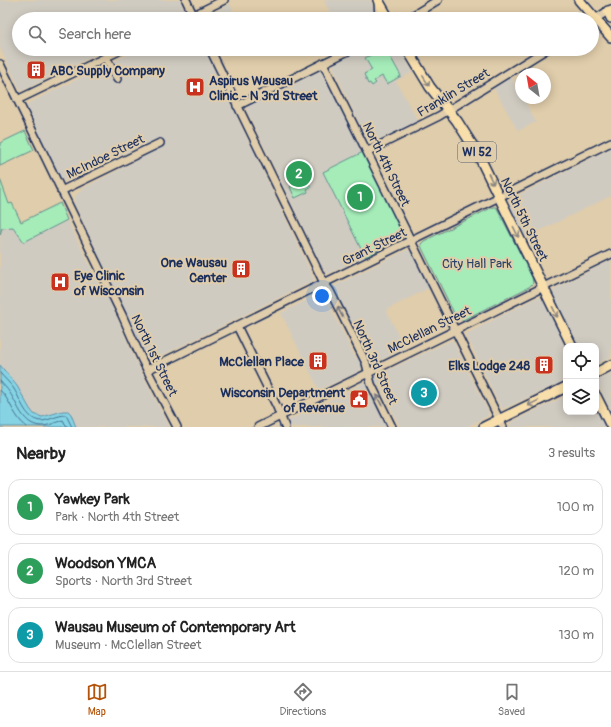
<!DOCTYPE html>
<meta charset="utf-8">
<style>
body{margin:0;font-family:Pangolin,sans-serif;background:#f2f2f2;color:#222}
.controls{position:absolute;right:12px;bottom:12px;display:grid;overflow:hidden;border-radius:8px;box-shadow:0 2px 10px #0003}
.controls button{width:36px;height:36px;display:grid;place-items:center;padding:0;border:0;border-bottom:1px solid #e0e0e0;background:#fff;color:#222;font:20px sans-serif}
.compass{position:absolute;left:515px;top:68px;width:36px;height:36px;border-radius:50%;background:#fff;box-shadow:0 2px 10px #0003;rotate:329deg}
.you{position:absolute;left:322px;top:296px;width:14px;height:14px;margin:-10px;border:3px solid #fff;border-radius:50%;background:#1a73e8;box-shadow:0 0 0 6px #1a73e833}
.badge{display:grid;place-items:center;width:26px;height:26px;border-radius:50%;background:#b45309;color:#fff;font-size:13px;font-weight:700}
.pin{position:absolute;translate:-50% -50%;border:2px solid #fff;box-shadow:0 1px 4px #0006}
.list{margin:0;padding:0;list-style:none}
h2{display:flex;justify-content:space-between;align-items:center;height:52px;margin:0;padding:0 16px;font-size:17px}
h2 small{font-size:13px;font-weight:400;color:#767676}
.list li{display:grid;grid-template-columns:26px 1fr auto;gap:12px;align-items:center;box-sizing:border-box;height:56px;margin:0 8px 8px;padding:0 8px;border:1px solid #e0e0e0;border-radius:12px}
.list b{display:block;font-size:15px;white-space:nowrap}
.list p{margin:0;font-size:13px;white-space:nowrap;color:#767676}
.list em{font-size:13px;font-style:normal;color:#767676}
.icon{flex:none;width:22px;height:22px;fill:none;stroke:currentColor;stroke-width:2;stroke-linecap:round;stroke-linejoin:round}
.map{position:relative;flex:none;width:611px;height:427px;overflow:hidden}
.search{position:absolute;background:#fff;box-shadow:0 2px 10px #0003;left:12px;right:12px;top:12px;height:44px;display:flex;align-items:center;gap:10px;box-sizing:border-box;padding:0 14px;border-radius:22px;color:#767676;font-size:15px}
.sheet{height:244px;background:#fff}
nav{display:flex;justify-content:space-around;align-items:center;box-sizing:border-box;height:56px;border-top:1px solid #e0e0e0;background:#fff;font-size:11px;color:#767676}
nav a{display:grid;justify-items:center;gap:2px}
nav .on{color:#b45309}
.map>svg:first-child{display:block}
.built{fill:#d0cbc1}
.green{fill:#a5ecb9;stroke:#608e8c}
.water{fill:#85d3e3;stroke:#5b91ae}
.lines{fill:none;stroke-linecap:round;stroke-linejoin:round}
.shore{stroke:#457193;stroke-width:1}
.minor-casing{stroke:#1b2f5e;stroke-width:10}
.major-casing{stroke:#1b2f5e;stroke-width:12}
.minor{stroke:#e0cdab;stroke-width:7}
.major{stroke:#f8deab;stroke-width:9}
.oneway{stroke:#8a8684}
.oneway2{stroke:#747681}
.labels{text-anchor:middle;stroke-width:4;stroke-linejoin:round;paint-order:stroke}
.shield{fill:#e0cdab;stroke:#565e75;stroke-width:1}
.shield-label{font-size:12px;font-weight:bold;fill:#1b2f5e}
.poi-label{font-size:13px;font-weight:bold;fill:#1b2f5e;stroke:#e0cdab;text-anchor:end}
.street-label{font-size:13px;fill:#1b2f5e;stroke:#e0cdab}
.park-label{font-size:13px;fill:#294267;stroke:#e0cdab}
</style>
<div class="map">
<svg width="611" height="427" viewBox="0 0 611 427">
<rect width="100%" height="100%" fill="#e0cdab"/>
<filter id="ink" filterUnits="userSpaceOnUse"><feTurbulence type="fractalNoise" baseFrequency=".025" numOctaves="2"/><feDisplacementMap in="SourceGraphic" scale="8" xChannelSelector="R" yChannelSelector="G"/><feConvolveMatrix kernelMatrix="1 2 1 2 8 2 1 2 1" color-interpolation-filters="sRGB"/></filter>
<g filter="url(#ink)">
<path class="built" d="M 0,0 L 180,0 L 185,11 L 182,15 L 178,15 L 170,19 L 19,19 L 19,49 L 108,49 L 22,91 L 20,89 L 0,48 Z
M 324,0 L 370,0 L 376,10 L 376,19 L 333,19 Z
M 230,4 L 237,19 L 202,19 L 208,15 Z
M 139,49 L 204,49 L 236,112 L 239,121 L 251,146 L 255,150 L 258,154 L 258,160 L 314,279 L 311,282 L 163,355 L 152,359 L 147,357 L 141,348 L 125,310 L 74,203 L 76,195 L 82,189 L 141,158 L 136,148 L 69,181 L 64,181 L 60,178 L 27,107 L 29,103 Z
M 363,49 L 400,49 L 413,72 L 396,81 L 418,121 L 372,143 L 367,140 L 333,67 L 335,63 Z
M 322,70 L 324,72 L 363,152 L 323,172 L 365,257 L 328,274 L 323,269 L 246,109 L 248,106 Z
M 511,77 L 521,94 L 521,98 L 523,98 L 536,122 L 518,131 L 494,88 Z
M 611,148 L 611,196 L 525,238 L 509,206 L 509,200 Z
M 67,220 L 102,290 L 108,296 L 134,357 L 169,427 L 76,427 L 71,414 L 66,410 L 45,416 L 39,416 L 30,409 L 17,386 L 0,365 L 0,235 L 2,228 L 13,227 L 24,242 Z
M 407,250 L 411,251 L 412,254 L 429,288 L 386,310 L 405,348 L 377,362 L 376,363 L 371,364 L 369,362 L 333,288 L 338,284 Z
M 611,260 L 611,357 L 596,364 L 596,346 L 579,346 L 555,298 L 553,292 L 556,288 Z
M 323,292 L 326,292 L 329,296 L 327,301 L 355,357 L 361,361 L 363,367 L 358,372 L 319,390 L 281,313 Z
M 538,297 L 544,301 L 566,348 L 566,380 L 503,409 L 500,406 L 466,334 Z
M 450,341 L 453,341 L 488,411 L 488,416 L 467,427 L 400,427 L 379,384 L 374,383 L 373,380 L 373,377 Z
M 611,373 L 611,412 L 598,384 L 600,379 Z
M 362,382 L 364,382 L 368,385 L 389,427 L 275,427 L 360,385 Z
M 566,396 L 566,412 L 596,412 L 596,409 L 605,427 L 509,427 L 511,422 Z"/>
<path class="green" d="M 382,49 L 386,49 L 401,76 L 387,84 L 382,76 L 374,81 L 376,83 L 372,86 L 370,83 L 368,84 L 364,74 L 372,70 L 365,58 Z
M 25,131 L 34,150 L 0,166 L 0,143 Z
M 363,152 L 404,236 L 402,238 L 365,257 L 323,172 Z
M 0,179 L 9,204 L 12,203 L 21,222 L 60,203 L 67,220 L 24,242 L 13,227 L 2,228 L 0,235 Z
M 306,179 L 311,188 L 307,189 L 308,192 L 295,198 L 290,187 Z
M 493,207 L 496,207 L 498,210 L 532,277 L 533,283 L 529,287 L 463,320 L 457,318 L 455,315 L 422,248 L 421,244 L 424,241 Z"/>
<path class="water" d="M 0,365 L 17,386 L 30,409 L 34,414 L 42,417 L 63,411 L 68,411 L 71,414 L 76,427 L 0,427 Z"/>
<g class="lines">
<path class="shore" d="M 0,373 C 4,378 10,383 14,389 C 21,400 26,421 42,421 C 50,420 58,415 66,415 L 72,427
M 0,381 C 3,385 7,388 10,393 C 18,405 23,425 41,426 C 49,426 56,422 63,420 L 67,427
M 0,390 C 11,401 14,418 27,427"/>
<g class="minor-casing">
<path id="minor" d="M 186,0 L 195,19
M 378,2 L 379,19
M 186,19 L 224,0
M 407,19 L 438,0
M 592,21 L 611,9
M 210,49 L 324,283 L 330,291 L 366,363 L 371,384 L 392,427
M 106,57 L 117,79
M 323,63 L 503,427
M 0,64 L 122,315 L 142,360 L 177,427
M 17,100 L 123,49
M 237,106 L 352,49
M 368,151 L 439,116 L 547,49
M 61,191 L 160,143
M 237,326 L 277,407 L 285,427
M 147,370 L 611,142
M 258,427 L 611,254"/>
</g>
<g class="major-casing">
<path id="major" d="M 378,0 L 389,19
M 579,0 L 611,37
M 608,11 L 611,18
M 407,49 L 430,87 L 457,121 L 478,154 L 572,346
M 596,373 L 611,365
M 596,396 L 611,426
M 484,427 L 566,387"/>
</g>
<use href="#minor" class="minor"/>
<use href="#major" class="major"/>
</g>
<defs><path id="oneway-shaft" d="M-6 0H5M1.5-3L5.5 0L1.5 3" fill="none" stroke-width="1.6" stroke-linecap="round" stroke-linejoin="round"/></defs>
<g class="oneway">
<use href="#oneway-shaft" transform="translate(426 81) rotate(58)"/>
<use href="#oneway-shaft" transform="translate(491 179) rotate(64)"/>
<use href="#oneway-shaft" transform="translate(516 232) rotate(64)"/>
<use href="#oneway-shaft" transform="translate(555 312) rotate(64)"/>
<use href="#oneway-shaft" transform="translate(533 403) rotate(154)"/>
</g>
<g class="oneway2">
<use href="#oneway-shaft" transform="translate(340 312) rotate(-117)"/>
<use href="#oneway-shaft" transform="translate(379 400) rotate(-117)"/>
</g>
</g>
<defs>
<g id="building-square" transform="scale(1)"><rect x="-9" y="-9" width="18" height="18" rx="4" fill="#c8321e" stroke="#e0cdab"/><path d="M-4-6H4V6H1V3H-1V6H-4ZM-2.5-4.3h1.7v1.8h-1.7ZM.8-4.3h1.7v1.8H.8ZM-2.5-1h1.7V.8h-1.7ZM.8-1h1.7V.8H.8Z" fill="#fff"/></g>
<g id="hospital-square" transform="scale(1)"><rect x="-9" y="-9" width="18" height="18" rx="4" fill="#c8321e" stroke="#e0cdab"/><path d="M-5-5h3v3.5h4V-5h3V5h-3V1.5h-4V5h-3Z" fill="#fff"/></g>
<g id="civic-square" transform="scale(1)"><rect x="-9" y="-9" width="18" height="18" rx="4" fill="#c8321e" stroke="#e0cdab"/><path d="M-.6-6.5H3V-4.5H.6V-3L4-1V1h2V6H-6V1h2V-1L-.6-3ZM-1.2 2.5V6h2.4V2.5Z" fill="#fff"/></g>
</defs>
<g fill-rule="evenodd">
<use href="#building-square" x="36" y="70"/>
<use href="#hospital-square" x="195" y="87"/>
<use href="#building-square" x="241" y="269"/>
<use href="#hospital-square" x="60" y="282"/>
<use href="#building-square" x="318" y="361"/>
<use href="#building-square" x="544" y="365"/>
<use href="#civic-square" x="359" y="399"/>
</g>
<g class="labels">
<rect class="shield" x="458" y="142" width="38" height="20" rx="3"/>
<g class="shield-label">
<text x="477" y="156">WI 52</text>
</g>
<g class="poi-label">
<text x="50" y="75" text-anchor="start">ABC Supply Company</text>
<text x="209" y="85" text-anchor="start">Aspirus Wausau<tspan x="209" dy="15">Clinic - N 3rd Street</tspan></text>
<text x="227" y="267">One Wausau<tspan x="227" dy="15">Center</tspan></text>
<text x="74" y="280" text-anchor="start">Eye Clinic<tspan x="74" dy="15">of Wisconsin</tspan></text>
<text x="304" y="366">McClellan Place</text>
<text x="530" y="370">Elks Lodge 248</text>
<text x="345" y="397">Wisconsin Department<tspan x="345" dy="15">of Revenue</tspan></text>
</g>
<g class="street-label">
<text transform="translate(453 92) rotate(-31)" y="5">Franklin Street</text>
<text transform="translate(105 156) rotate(-26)" y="5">McIndoe Street</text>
<text transform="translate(387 164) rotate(64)" y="5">North 4th Street</text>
<text transform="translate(525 219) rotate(64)" y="5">North 5th Street</text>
<text transform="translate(374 246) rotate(-26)" y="5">Grant Street</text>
<text transform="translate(429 329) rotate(-26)" y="5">McClellan Street</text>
<text transform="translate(155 355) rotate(64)" y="5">North 1st Street</text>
<text transform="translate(376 362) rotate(66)" y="5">North 3rd Street</text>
</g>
<g class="park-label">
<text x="477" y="268">City Hall Park</text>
</g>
</g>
</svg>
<div class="controls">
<button><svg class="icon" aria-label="locate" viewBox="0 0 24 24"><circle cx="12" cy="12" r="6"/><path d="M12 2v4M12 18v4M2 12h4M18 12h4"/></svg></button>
<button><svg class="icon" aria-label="layers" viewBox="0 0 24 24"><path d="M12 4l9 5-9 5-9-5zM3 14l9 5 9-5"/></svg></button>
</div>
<svg class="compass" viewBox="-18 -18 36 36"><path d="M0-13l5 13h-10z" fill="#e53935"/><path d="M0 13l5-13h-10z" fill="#767676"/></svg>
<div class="you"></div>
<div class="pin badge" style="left:360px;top:197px;background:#2e9e5b">1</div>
<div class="pin badge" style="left:299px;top:174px;background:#2e9e5b">2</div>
<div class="pin badge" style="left:424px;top:393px;background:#0f9aa8">3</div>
<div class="search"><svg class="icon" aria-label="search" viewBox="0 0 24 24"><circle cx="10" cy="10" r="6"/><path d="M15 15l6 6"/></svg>Search here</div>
</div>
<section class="sheet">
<h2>Nearby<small>3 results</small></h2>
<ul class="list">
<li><span class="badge" style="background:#2e9e5b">1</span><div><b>Yawkey Park</b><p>Park · North 4th Street</p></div><em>100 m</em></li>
<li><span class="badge" style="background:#2e9e5b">2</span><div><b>Woodson YMCA</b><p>Sports · North 3rd Street</p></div><em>120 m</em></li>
<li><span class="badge" style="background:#0f9aa8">3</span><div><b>Wausau Museum of Contemporary Art</b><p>Museum · McClellan Street</p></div><em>130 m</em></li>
</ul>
</section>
<nav>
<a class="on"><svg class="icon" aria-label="map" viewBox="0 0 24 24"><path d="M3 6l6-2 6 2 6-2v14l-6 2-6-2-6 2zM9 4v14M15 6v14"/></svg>Map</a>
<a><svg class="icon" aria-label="directions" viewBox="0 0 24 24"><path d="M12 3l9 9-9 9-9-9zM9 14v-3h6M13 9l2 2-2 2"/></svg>Directions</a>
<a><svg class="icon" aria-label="saved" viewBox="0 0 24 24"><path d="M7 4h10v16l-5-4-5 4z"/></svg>Saved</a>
</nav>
